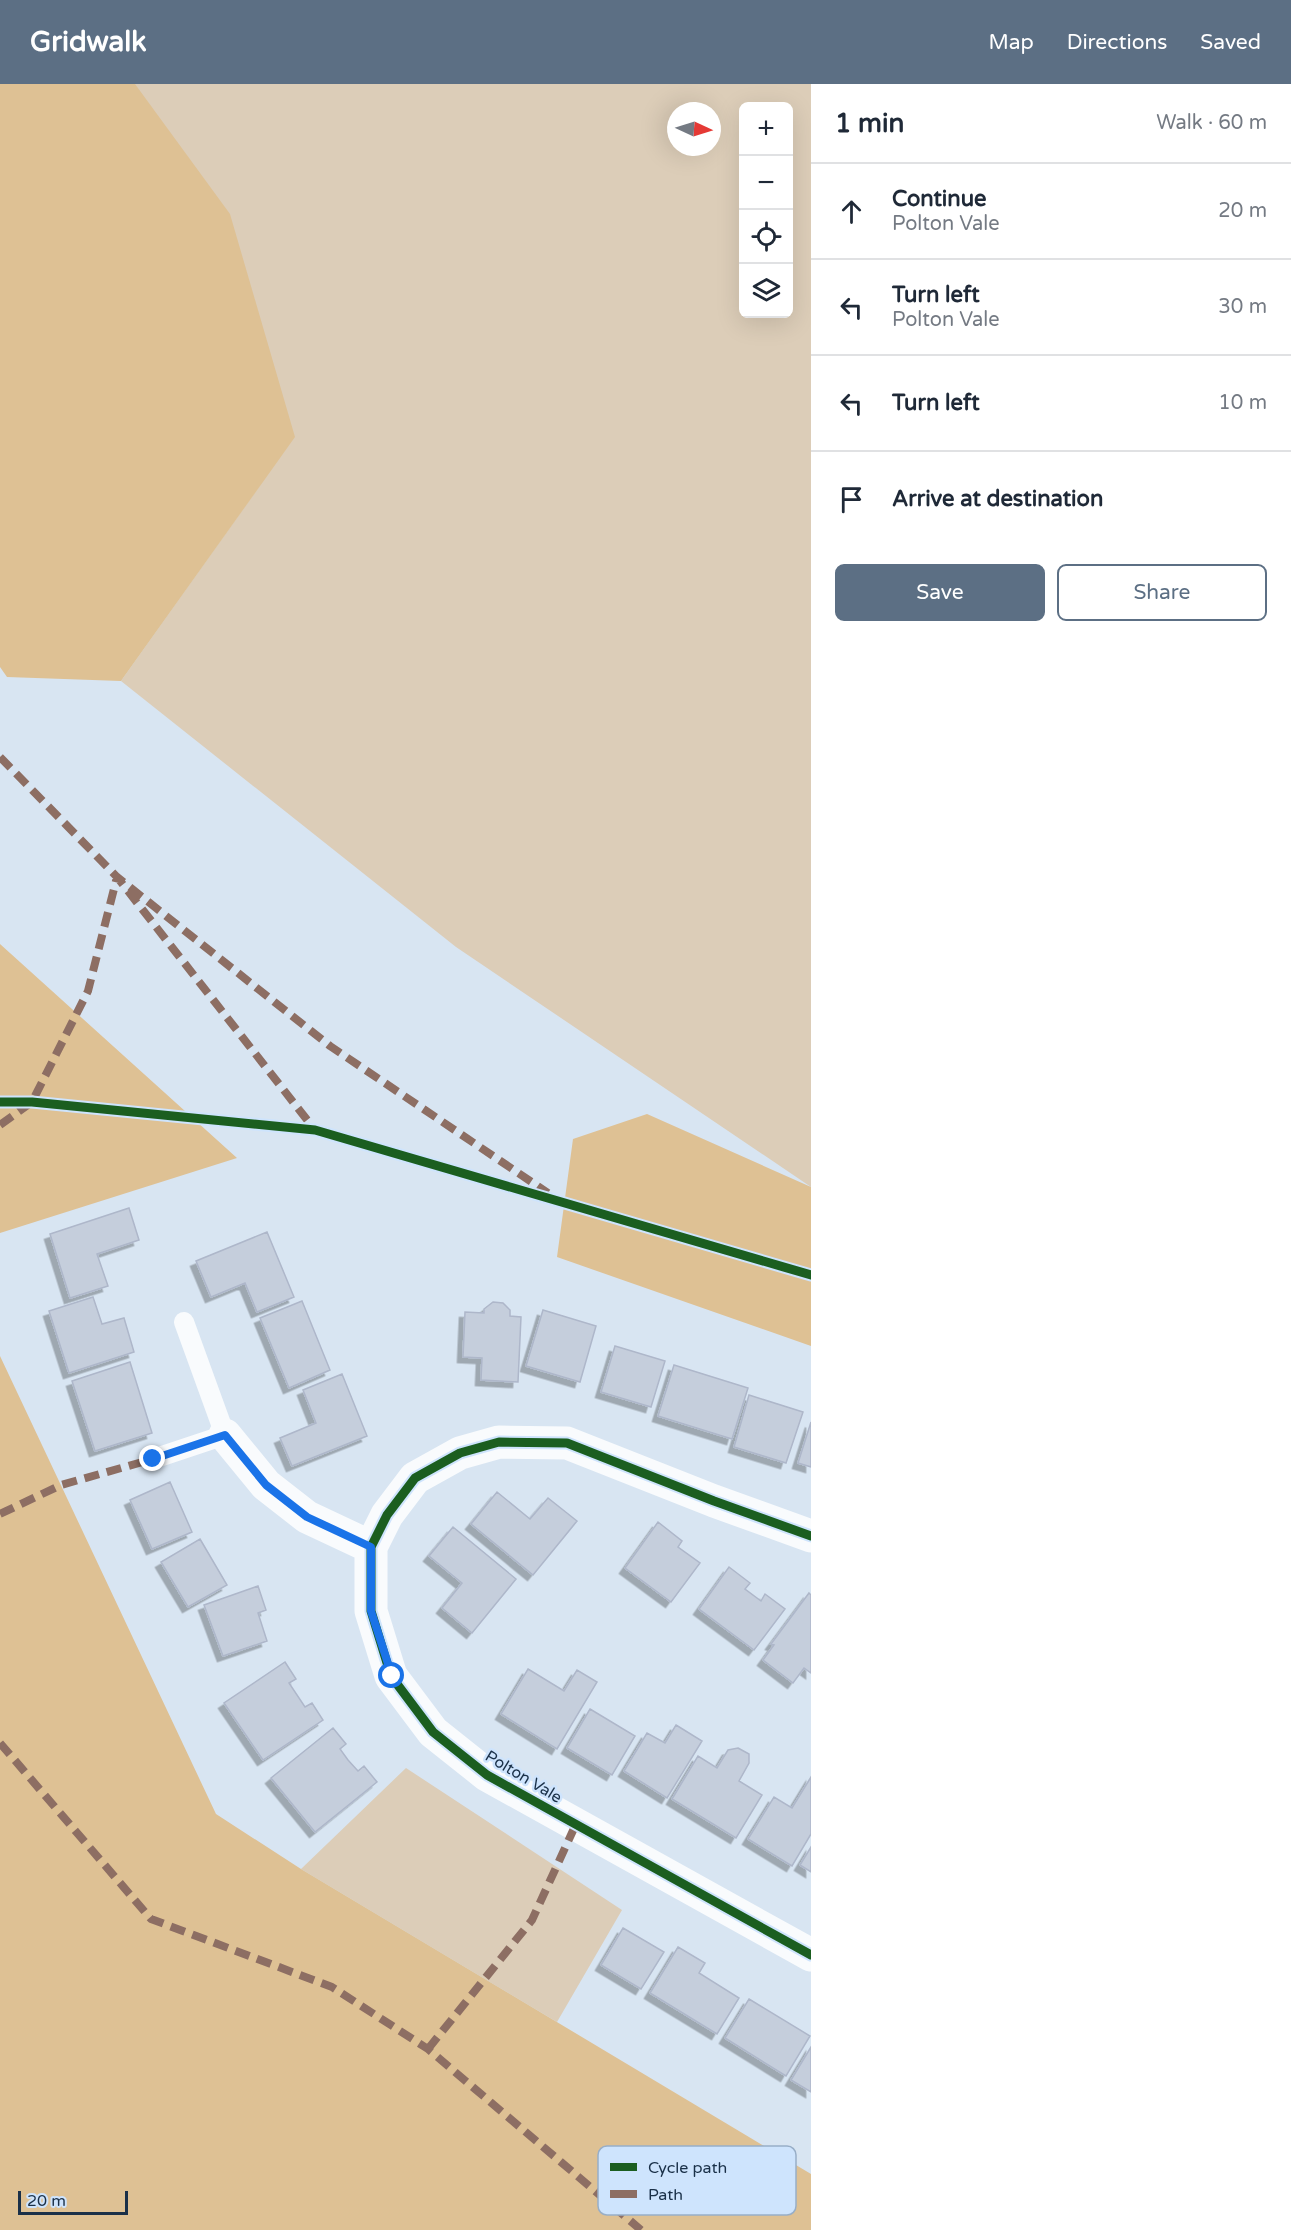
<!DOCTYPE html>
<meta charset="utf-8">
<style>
body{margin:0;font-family:"Varela Round",sans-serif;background:#f2f2f3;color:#1f2937}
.controls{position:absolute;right:18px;top:18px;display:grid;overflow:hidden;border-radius:9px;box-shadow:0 6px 24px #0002}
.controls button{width:54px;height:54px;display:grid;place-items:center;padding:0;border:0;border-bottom:2px solid #e0e1e3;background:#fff;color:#1f2937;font:30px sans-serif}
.compass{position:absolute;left:667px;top:18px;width:54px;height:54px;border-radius:50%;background:#fff;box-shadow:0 6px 24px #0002;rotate:94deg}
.scale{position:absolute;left:18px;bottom:15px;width:110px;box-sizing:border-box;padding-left:6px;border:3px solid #1a3048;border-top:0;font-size:16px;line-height:21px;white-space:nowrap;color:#1a3048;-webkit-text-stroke:4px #cee4fd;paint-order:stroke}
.stop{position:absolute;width:18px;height:18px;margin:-14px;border:4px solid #1a73e8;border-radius:50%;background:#fff}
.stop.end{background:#1a73e8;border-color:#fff;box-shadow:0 2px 6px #0008}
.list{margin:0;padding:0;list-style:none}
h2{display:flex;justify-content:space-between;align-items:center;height:78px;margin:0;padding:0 24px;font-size:26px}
h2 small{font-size:20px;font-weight:400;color:#747a83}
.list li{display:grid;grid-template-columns:39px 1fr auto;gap:18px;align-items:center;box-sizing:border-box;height:96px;padding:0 24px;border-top:2px solid #e0e1e3}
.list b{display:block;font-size:22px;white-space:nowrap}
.list p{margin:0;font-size:20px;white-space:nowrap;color:#747a83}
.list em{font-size:20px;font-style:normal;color:#747a83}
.actions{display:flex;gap:12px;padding:18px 24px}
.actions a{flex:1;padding:14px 0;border:2px solid #5c6f84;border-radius:9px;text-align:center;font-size:21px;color:#5c6f84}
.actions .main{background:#5c6f84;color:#fff}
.icon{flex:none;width:33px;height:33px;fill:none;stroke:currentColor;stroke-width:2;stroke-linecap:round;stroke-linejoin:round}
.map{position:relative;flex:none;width:811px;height:2146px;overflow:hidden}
header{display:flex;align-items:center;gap:36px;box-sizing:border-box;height:84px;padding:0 30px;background:#5c6f84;color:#fff}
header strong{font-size:28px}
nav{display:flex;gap:33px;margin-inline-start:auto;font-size:21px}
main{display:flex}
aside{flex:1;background:#fff}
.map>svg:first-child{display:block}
.green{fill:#dccdb8;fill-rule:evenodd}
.forest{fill:#dec194}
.building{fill:#c5cedc;stroke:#aeb7ca;stroke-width:1.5;filter:url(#shadow)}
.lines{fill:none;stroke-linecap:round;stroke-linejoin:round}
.lane{stroke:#f9fbfd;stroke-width:20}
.street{stroke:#f9fbfd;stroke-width:33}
.quiet{stroke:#8d6e63;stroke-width:8;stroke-dasharray:15 8;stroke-linecap:butt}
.cycleway-casing{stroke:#cee4fd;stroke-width:13}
.cycleway{stroke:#1b5e20;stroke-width:9}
.route{stroke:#1a73e8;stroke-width:8}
.labels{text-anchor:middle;stroke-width:5;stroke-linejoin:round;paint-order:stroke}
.street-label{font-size:16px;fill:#1a3048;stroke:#cee4fd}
.key{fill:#cee4fd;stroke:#98aec7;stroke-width:1.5}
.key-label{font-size:16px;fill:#1a3048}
</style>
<header>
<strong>Gridwalk</strong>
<nav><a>Map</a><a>Directions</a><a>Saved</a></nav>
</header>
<main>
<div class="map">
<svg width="811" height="2146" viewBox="0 0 811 2146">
<defs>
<filter id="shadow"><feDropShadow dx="-5.5" dy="5.5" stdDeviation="0" flood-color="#0004"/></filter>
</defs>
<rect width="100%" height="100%" fill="#d8e5f2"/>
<path class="green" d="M 12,0 L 811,0 L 811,1103 L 456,863 L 121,597 L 261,400 ZM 744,22 L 788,22 L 788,230 L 744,230 ZM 676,27 L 712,27 L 712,63 L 676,63 Z
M 406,1684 L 622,1826 L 557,1938 L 301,1785 Z"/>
<path class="forest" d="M 0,0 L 135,0 L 230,130 L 295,353 L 121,597 L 7,593 L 0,583 Z
M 0,860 L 237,1074 L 0,1149 Z
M 647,1030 L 811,1103 L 811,1262 L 557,1173 L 573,1055 Z
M 0,1272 L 216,1730 L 301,1785 L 811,2090 L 811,2146 L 0,2146 Z"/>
<path class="building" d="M 129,1124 L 139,1156 L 97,1170 L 108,1202 L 70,1214 L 50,1150 Z
M 267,1148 L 294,1213 L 257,1228 L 245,1199 L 211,1213 L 196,1177 Z
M 93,1213 L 102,1240 L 124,1234 L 134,1268 L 69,1289 L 49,1227 Z
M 302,1217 L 330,1286 L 289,1304 L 260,1234 Z
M 493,1218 L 503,1219 L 510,1226 L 510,1232 L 521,1233 L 518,1298 L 481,1296 L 482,1274 L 463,1273 L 465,1228 L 484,1229 L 484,1225 Z
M 543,1226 L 596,1242 L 580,1298 L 526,1282 Z
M 615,1262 L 665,1277 L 651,1323 L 601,1308 Z
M 130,1278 L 152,1349 L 95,1367 L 72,1297 Z
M 674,1281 L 748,1304 L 732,1355 L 658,1332 Z
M 342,1290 L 367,1352 L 292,1382 L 280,1354 L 316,1339 L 303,1306 Z
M 749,1311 L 803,1328 L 786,1379 L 734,1363 Z
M 811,1338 L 811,1383 L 798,1379 Z
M 170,1398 L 192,1448 L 152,1465 L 130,1416 Z
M 497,1408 L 530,1435 L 548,1414 L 577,1437 L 533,1491 L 471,1440 Z
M 658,1438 L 682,1457 L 678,1463 L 700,1479 L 671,1518 L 625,1484 Z
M 453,1443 L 516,1495 L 472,1549 L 442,1524 L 462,1499 L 429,1472 Z
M 200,1455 L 227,1501 L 188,1523 L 161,1478 Z
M 729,1483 L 750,1499 L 745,1505 L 761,1517 L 765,1510 L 785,1525 L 754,1566 L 699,1525 Z
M 258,1502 L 266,1526 L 258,1529 L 267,1557 L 223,1572 L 204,1521 Z
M 809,1509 L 811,1511 L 811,1589 L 804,1584 L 793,1599 L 763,1576 L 774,1561 L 771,1560 Z
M 285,1578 L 296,1595 L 289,1599 L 305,1623 L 312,1619 L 323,1636 L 263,1676 L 224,1619 Z
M 528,1585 L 564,1607 L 577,1586 L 597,1598 L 557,1665 L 501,1630 Z
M 590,1625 L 635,1652 L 612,1691 L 567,1664 Z
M 676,1641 L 702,1657 L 667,1714 L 624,1687 L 647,1649 L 665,1659 Z
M 333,1644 L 346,1660 L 340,1665 L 348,1676 L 358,1687 L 364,1682 L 377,1698 L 315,1748 L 271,1694 Z
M 738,1664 L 749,1670 L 749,1679 L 739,1697 L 762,1711 L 736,1754 L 672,1715 L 698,1672 L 717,1684 L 728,1666 Z
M 811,1693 L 811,1750 L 792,1782 L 748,1755 L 774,1713 L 792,1724 Z
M 811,1763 L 811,1788 L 800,1781 Z
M 623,1844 L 664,1868 L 641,1905 L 601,1881 Z
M 678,1863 L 705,1879 L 699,1889 L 739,1914 L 717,1950 L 650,1909 Z
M 749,1915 L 810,1952 L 786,1992 L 725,1954 Z
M 811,1963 L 811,2008 L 791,1996 Z"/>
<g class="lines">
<path class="lane" d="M 153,1375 L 225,1351 L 184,1238"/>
<path class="street" d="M 225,1351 L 266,1401 L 307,1433 L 371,1463
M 811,1452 L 714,1417 L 567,1359 L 499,1358 L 460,1369 L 415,1394 L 387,1431 L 371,1463 L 371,1527 L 391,1592 L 433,1648 L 487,1691 L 811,1871"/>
<path class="quiet" d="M 0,673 L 117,793 L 330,962 L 548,1109
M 0,1041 L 32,1018 L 88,907 L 117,793 L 315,1046
M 0,1430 L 61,1401 L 153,1375
M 0,1659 L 151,1835 L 332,1903 L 428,1965 L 641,2146
M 428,1965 L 532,1836 L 576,1740"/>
<g class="cycleway-casing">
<path id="cycleway" d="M 0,1018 L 32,1018 L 315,1046 L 811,1191
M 811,1452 L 714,1417 L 567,1359 L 499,1358 L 460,1369 L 415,1394 L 387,1431 L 371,1463 L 371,1527 L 391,1592 L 433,1648 L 487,1691 L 811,1871"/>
</g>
<use href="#cycleway" class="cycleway"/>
</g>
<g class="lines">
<path class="route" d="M 153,1375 L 225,1351 L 266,1401 L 307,1433 L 371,1463 L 371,1527 L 392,1592"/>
</g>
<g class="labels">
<g class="street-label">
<text transform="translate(524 1692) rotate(31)" y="6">Polton Vale</text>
</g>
</g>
<rect x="598" y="2062" width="198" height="69" rx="9" class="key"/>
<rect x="610" y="2079" width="27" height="8" fill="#1b5e20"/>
<rect x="610" y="2106" width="27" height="8" fill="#8d6e63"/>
<g class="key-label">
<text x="648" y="2089">Cycle path</text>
<text x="648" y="2116">Path</text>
</g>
</svg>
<div class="controls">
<button>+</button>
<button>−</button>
<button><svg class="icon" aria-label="locate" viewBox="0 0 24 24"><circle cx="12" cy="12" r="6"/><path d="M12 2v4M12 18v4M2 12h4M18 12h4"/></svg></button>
<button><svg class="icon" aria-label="layers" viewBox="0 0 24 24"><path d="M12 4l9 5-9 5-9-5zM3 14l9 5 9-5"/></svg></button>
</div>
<svg class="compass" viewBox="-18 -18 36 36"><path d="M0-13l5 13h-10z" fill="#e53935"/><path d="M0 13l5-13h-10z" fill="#747a83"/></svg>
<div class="scale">20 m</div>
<div class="stop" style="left:392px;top:1592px"></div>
<div class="stop end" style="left:153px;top:1375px"></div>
</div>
<aside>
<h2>1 min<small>Walk · 60 m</small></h2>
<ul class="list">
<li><svg class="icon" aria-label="ahead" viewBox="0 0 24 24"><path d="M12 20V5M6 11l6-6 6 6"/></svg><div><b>Continue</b><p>Polton Vale</p></div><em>20 m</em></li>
<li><svg class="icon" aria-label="left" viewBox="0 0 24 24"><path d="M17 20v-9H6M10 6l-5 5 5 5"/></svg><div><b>Turn left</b><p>Polton Vale</p></div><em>30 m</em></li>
<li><svg class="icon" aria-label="left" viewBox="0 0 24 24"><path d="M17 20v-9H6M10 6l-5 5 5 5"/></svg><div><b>Turn left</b></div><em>10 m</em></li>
<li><svg class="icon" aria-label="arrive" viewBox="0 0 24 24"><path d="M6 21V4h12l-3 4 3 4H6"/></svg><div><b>Arrive at destination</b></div></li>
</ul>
<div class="actions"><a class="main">Save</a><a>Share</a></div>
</aside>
</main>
